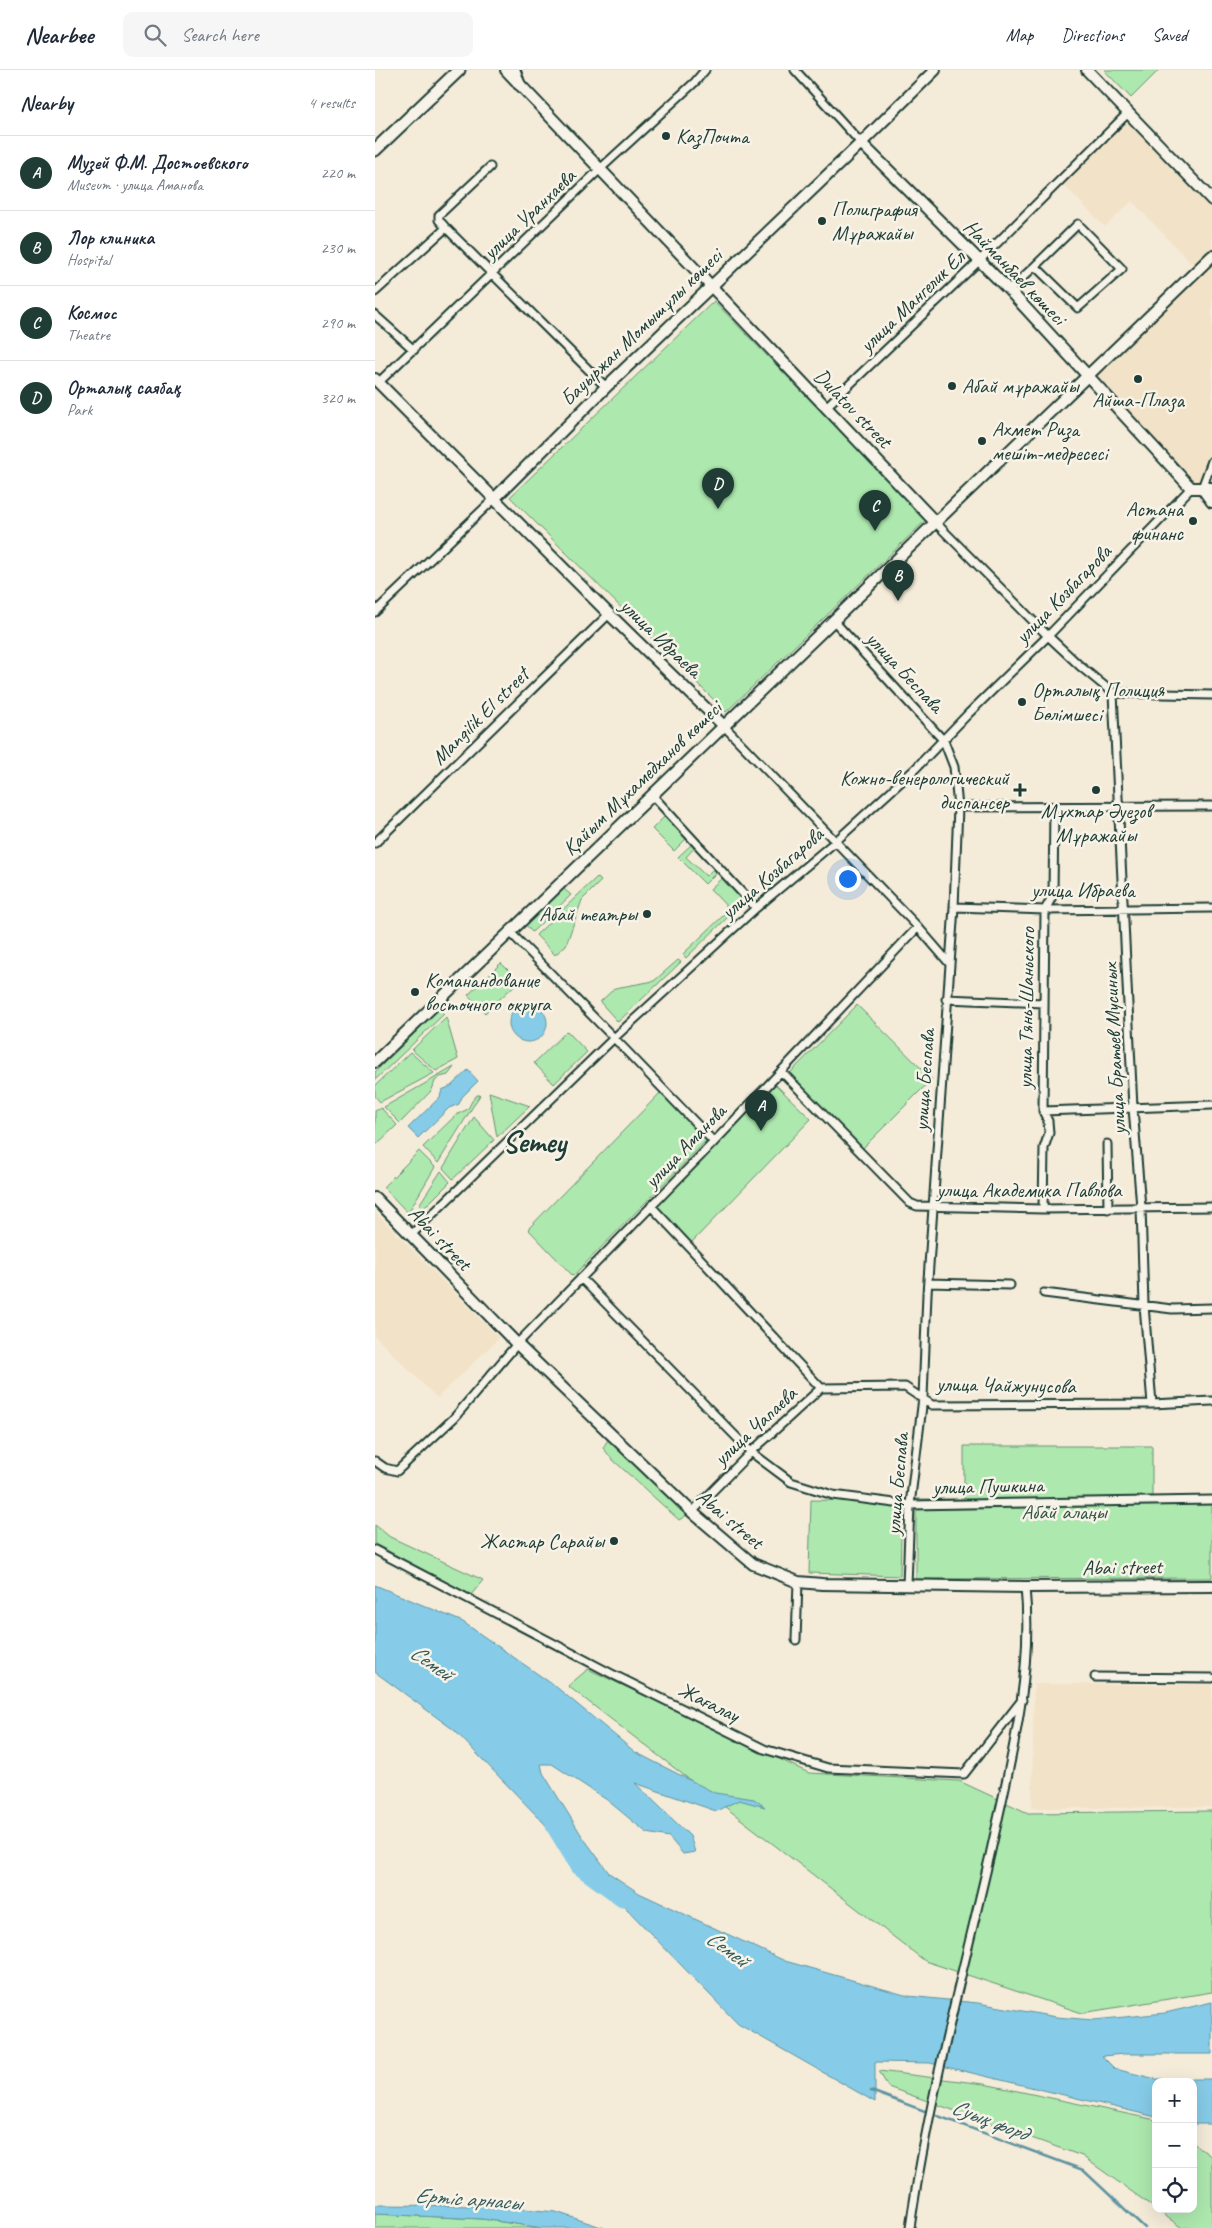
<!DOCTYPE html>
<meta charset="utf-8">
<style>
body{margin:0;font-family:Caveat,sans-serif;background:#f6f6f7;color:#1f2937}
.controls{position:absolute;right:15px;bottom:15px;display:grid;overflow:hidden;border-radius:10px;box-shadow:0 5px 20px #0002}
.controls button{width:45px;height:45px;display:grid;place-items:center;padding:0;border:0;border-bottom:1px solid #e0e1e3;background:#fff;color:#1f2937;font:25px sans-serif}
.you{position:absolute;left:472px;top:808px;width:18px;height:18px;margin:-12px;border:4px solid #fff;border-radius:50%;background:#1a73e8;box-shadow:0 0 0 8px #1a73e833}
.badge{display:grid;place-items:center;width:32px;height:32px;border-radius:50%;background:#1f3d34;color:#fff;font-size:16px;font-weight:700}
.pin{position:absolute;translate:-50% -41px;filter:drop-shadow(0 1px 2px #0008)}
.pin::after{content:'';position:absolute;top:26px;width:18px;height:15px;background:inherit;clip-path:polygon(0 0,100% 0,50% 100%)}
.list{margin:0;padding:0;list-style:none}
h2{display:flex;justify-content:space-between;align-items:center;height:65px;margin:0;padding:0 20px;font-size:21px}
h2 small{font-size:16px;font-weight:400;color:#747a83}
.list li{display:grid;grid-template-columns:32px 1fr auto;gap:15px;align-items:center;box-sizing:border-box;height:75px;padding:0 20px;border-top:1px solid #e0e1e3}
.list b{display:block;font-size:19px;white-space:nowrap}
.list p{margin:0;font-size:16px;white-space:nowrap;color:#747a83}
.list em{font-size:16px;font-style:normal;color:#747a83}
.icon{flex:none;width:28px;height:28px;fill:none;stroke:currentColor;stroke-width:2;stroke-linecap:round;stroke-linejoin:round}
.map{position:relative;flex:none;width:837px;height:2158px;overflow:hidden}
header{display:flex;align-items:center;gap:30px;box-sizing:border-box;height:70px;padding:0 25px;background:#fff;border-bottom:1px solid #e0e1e3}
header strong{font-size:24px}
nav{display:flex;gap:28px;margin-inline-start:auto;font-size:18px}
.search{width:350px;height:45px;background:#f6f6f7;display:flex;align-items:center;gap:12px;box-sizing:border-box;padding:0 18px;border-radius:10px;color:#747a83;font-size:19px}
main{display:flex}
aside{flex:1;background:#fff}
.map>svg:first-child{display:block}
.built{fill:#f2e2c7}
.green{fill:#ade8ae;stroke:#669271}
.water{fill:#86cce8;stroke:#5d93a0}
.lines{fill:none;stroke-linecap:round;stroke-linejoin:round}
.stream{stroke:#5d93a0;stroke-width:2.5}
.river{stroke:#86cce8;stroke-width:15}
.street-casing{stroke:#1f3d34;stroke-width:11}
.secondary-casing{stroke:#1f3d34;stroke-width:14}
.primary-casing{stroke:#1f3d34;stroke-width:15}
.street{stroke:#f7f3e8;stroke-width:7}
.secondary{stroke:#f7f3e8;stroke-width:10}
.primary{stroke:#f7f3e8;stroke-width:11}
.poi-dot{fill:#1f3d34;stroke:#f7f3e8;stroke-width:2}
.labels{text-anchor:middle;stroke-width:5;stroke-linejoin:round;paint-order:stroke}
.poi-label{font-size:21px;fill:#1f3d34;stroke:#f7f3e8;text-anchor:start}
.street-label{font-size:21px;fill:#1f3d34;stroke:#f7f3e8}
.park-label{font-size:21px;fill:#345746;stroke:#f7f3e8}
.water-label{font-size:22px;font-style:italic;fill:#345a58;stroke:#f7f3e8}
.town-label{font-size:31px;font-weight:bold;fill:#1f3d34;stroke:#f7f3e8}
</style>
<header>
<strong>Nearbee</strong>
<div class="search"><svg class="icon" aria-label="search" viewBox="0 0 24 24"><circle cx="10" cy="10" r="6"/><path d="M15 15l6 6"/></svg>Search here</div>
<nav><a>Map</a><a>Directions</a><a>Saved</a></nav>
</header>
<main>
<aside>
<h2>Nearby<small>4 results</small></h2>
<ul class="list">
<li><span class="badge">A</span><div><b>Музей Ф.М. Достоевского</b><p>Museum · улица Аманова</p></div><em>220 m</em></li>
<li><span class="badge">B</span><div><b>Лор клиника</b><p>Hospital</p></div><em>230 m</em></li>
<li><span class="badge">C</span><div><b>Космос</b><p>Theatre</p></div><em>290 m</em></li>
<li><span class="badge">D</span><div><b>Орталық саябақ</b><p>Park</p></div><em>320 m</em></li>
</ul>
</aside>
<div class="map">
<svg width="837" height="2158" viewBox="0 0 837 2158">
<rect width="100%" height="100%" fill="#f5ebd9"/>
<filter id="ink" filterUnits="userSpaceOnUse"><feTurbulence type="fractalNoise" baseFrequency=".02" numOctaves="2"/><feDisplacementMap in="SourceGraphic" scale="10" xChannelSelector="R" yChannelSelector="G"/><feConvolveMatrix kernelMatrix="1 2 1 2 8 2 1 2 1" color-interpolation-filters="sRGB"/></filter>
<g filter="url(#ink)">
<path class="built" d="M 753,52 L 837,139 L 837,179 L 819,196 L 757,131 L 730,157 L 688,114 Z
M 837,192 L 837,412 L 821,412 L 718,305 Z
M 0,1142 L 124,1268 L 62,1328 L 0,1266 Z
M 659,1614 L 837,1615 L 837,1737 L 657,1738 Z"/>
<path class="green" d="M 729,0 L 784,0 L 756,28 Z
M 339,231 L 551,450 L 351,642 L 135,427 Z
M 290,746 L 312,768 L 299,781 L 277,759 Z
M 318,773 L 320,777 L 311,787 L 331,806 L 340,797 L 344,800 L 330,814 L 303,787 Z
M 222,807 L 226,811 L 207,830 L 191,875 L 180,885 L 161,865 Z
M 348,807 L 370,829 L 357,842 L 335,819 Z
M 189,819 L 196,825 L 157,862 L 151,855 Z
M 350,844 L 353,847 L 311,888 L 308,884 Z
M 303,890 L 306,892 L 243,952 L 225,932 L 240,918 L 279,911 Z
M 126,893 L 144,911 L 110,943 L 93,925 Z
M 482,935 L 557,1009 L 487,1079 L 412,1006 Z
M 64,939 L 69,944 L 0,1010 L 0,1002 Z
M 71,947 L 83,989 L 61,1001 L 37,980 Z
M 192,961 L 212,982 L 179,1014 L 159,993 Z
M 35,982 L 59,1003 L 5,1032 L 0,1026 L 0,1016 Z
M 79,997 L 73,1005 L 65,1007 L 60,1011 L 57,1020 L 25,1053 L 9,1037 Z
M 400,1014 L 436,1049 L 316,1173 L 280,1138 Z
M 114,1022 L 155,1036 L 122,1067 Z
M 286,1022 L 333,1069 L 198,1206 L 153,1159 Z
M 102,1025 L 105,1025 L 63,1093 L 48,1077 L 81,1045 L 93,1039 L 97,1031 Z
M 6,1038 L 22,1055 L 0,1076 L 0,1041 Z
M 99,1047 L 119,1070 L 78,1109 L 68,1098 Z
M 44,1081 L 60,1097 L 33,1143 L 8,1117 Z
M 66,1101 L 75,1112 L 48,1139 L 44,1135 Z
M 235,1366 L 317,1442 L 304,1450 L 238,1390 L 228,1378 Z
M 589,1376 L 777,1376 L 777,1428 L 837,1428 L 837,1508 L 541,1509 L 541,1429 L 589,1429 Z
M 436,1430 L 527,1432 L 525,1506 L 434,1503 Z
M 0,1455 L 15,1467 L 108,1510 L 96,1525 L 0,1474 Z
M 213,1599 L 434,1703 L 584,1711 L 653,1743 L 837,1741 L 837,1922 L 707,1943 L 550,1891 L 193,1616 Z
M 504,2001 L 609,2014 L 781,2050 L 781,2139 L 707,2086 L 513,2017 Z
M 818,2073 L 837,2087 L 837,2158 L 807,2158 L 781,2139 L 818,2139 Z
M 0,2144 L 107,2149 L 167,2158 L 0,2158 Z"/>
<path class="water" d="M134 953a19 19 0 1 1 38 0a19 19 0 1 1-38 0Z
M 93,1000 L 103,1011 L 87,1027 L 84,1034 L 74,1038 L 43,1068 L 33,1058 L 65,1027 L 67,1020 L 76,1016 Z
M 0,1515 L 88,1552 L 180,1616 L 260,1682 L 340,1723 L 379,1729 L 390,1737 L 364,1730 L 341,1741 L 260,1713 L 315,1766 L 320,1782 L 308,1784 L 294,1767 L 272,1763 L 232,1730 L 177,1694 L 166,1694 L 168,1703 L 207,1766 L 234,1803 L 264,1823 L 410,1891 L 533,1926 L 603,1933 L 681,1947 L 719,1950 L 790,1943 L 837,1932 L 837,1984 L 749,1984 L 727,1986 L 740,1999 L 781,2009 L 837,2009 L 837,2054 L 818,2054 L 818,2012 L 781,2012 L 781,2047 L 555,1993 L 500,1992 L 500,2032 L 363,1954 L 79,1660 L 0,1602 Z
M 0,2135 L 117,2136 L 181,2142 L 229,2158 L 167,2158 L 107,2149 L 0,2144 Z"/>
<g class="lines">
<path class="stream" d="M 496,2021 L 708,2100 L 770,2158"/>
<path class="river" d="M 178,1756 L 203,1797 L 247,1829"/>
<g class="street-casing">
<path id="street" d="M 420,0 L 486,73
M 71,158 L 231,317
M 634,220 L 660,196 L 703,238 L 747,199 L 703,154 L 660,196
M 0,222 L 71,158 L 64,150 L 64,145 L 115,97
M 0,245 L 39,280
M 4,312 L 225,99 L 320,12 L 330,0
M 451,337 L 604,191 L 753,43
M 827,418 L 837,391
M 560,452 L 673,566 L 705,596 L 738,623 L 837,625
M 0,542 L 119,429
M 459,551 L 569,671 L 579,697 L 583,737 L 579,837 L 552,1224 L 548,1328 L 535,1435 L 532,1515
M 738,623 L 758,1038 L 766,1137 L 769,1235 L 777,1334
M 349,656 L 543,857 L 575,894
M 277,725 L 381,838
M 583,737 L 837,736
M 0,773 L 234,544
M 579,837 L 670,840 L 837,838
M 134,861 L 239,968 L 339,1072
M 571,929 L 669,933
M 406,1001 L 535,1133 L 542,1136 L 668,1139 L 837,1137
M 668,1041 L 837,1035
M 732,1074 L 733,1139
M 276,1136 L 446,1318 L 530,1317 L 557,1335 L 777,1334 L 837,1331
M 668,1139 L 669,1078 L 674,1063 L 673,1051 L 668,1041 L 670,840 L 678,825 L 679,738
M 36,1165 L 239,968 L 381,838 L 461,771 L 540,699 L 593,644 L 673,566 L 816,418
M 206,1208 L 376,1382 L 416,1412 L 458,1425 L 535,1435 L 837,1430
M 553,1213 L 635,1215
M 669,1223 L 797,1239 L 837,1238
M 0,1391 L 10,1398 L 22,1401 L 79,1348 L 142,1274 L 339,1072 L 543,857
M 317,1442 L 376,1382 L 446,1318
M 0,1480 L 239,1605 L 389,1679 L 453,1698 L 589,1704 L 647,1630
M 421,1570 L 423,1512
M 720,1607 L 837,1608
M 535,2158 C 553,2032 586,1909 615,1785 C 634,1698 659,1606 650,1517"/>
</g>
<g class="secondary-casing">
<path id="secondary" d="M 131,0 L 560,452
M 712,0 L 837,130
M 486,73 L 634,220 L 816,418 L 837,418
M 0,309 L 234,544 L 349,656
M 827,418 L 837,432
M 119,429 L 231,317 L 486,73 L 560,0
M 0,992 L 837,186
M 0,1128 L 142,1274 L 317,1442 L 378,1494 L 423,1512 L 447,1514 L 650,1517 L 837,1516"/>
</g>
<g class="primary-casing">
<path id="primary" d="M 139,0 L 144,14
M 0,80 L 84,0"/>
</g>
<use href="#street" class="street"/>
<use href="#secondary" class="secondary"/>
<use href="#primary" class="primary"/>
</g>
</g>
<g class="poi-dot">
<circle cx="291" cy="66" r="5"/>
<circle cx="447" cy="151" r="5"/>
<circle cx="763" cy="309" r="5"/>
<circle cx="577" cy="316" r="5"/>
<circle cx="607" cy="371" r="5"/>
<circle cx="818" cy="451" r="5"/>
<circle cx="647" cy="632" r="5"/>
<path d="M642.5 712.5h5v5h5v5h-5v5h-5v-5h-5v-5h5z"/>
<circle cx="721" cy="720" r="5"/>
<circle cx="272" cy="844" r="5"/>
<circle cx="40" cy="922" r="5"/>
<circle cx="239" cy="1471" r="5"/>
</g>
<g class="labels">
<g class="poi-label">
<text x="301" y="73">КазПочта</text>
<text x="457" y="146">Полиграфия<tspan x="457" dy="24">Мұражайы</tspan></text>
<text x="587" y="323">Абай мұражайы</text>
<text x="763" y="337" text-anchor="middle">Айша-Плаза</text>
<text x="617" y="366">Ахмет Риза<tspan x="617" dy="24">мешіт-медресесі</tspan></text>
<text x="808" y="446" text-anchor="end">Астана<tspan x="808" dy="24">финанс</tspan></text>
<text x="657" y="627">Орталық Полиция<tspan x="657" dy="24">Бөлімшесі</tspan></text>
<text x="634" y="715" text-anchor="end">Кожно-венерологический<tspan x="634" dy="24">диспансер</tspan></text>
<text x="721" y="748" text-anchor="middle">Мұхтар Әуезов<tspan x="721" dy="24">Мұражайы</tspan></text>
<text x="262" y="851" text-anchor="end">Абай театры</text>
<text x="50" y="917">Команандование<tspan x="50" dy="24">восточного округа</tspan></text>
<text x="229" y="1478" text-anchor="end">Жастар Сарайы</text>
</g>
<g class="street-label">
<text transform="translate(154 144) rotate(-44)" y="7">улица Уранхаева</text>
<text transform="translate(640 202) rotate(46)" y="7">Найманбаев көшесі</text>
<text transform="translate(537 231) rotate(-44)" y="7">улица Мангелик Ел</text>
<text transform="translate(266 257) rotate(-44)" y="7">Бауыржан Момышұлы көшесі</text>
<text transform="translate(478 338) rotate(46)" y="7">Dulatov street</text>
<text transform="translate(688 524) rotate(-46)" y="7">улица Козбагарова</text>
<text transform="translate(286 568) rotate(44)" y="7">улица Ибраева</text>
<text transform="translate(530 602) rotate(47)" y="7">улица Беспава</text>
<text transform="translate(105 646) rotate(-45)" y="7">Mangilik El street</text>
<text transform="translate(267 708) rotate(-44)" y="7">Қайым Мұхамедханов көшесі</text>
<text transform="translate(397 803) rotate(-41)" y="7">улица Козбагарова</text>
<text x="708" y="827">улица Ибраева</text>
<text transform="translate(651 938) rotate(-89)" y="7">улица Тянь-Шаньского</text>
<text transform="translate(739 979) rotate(-93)" y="7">улица Братьев Мусиных</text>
<text transform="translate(549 1010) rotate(-86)" y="7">улица Беспава</text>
<text transform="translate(310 1076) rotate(-46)" y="7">улица Аманова</text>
<text x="654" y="1127">улица Академика Павлова</text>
<text transform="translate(65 1168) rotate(46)" y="7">Abai street</text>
<text transform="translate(631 1315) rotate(1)" y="7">улица Чайжунусова</text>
<text transform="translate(380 1356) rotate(-43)" y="7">улица Чапаева</text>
<text transform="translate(522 1414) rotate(-85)" y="7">улица Беспава</text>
<text transform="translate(613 1416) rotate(-1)" y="7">улица Пушкина</text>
<text transform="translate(355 1449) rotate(40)" y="7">Abai street</text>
<text transform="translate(747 1497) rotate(-1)" y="7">Abai street</text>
<text transform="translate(334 1632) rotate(26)" y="7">Жағалау</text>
</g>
<g class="park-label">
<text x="689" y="1449">Абай алаңы</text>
</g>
<g class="water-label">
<text transform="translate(57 1592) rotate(35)" y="8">Семей</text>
<text transform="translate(353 1878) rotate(36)" y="8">Семей</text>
<text transform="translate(615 2049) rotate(21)" y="8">Суық форд</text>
<text transform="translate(93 2128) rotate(4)" y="8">Ертіс арнасы</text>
</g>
<g class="town-label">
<text x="159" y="1082">Semey</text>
</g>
</g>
</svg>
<div class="controls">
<button>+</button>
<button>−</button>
<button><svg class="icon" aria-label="locate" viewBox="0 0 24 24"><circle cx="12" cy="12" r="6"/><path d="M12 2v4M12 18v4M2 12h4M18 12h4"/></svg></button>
</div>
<div class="you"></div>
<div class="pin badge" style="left:386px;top:1061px">A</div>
<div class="pin badge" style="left:523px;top:531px">B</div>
<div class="pin badge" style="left:500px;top:461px">C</div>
<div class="pin badge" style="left:343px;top:439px">D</div>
</div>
</main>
